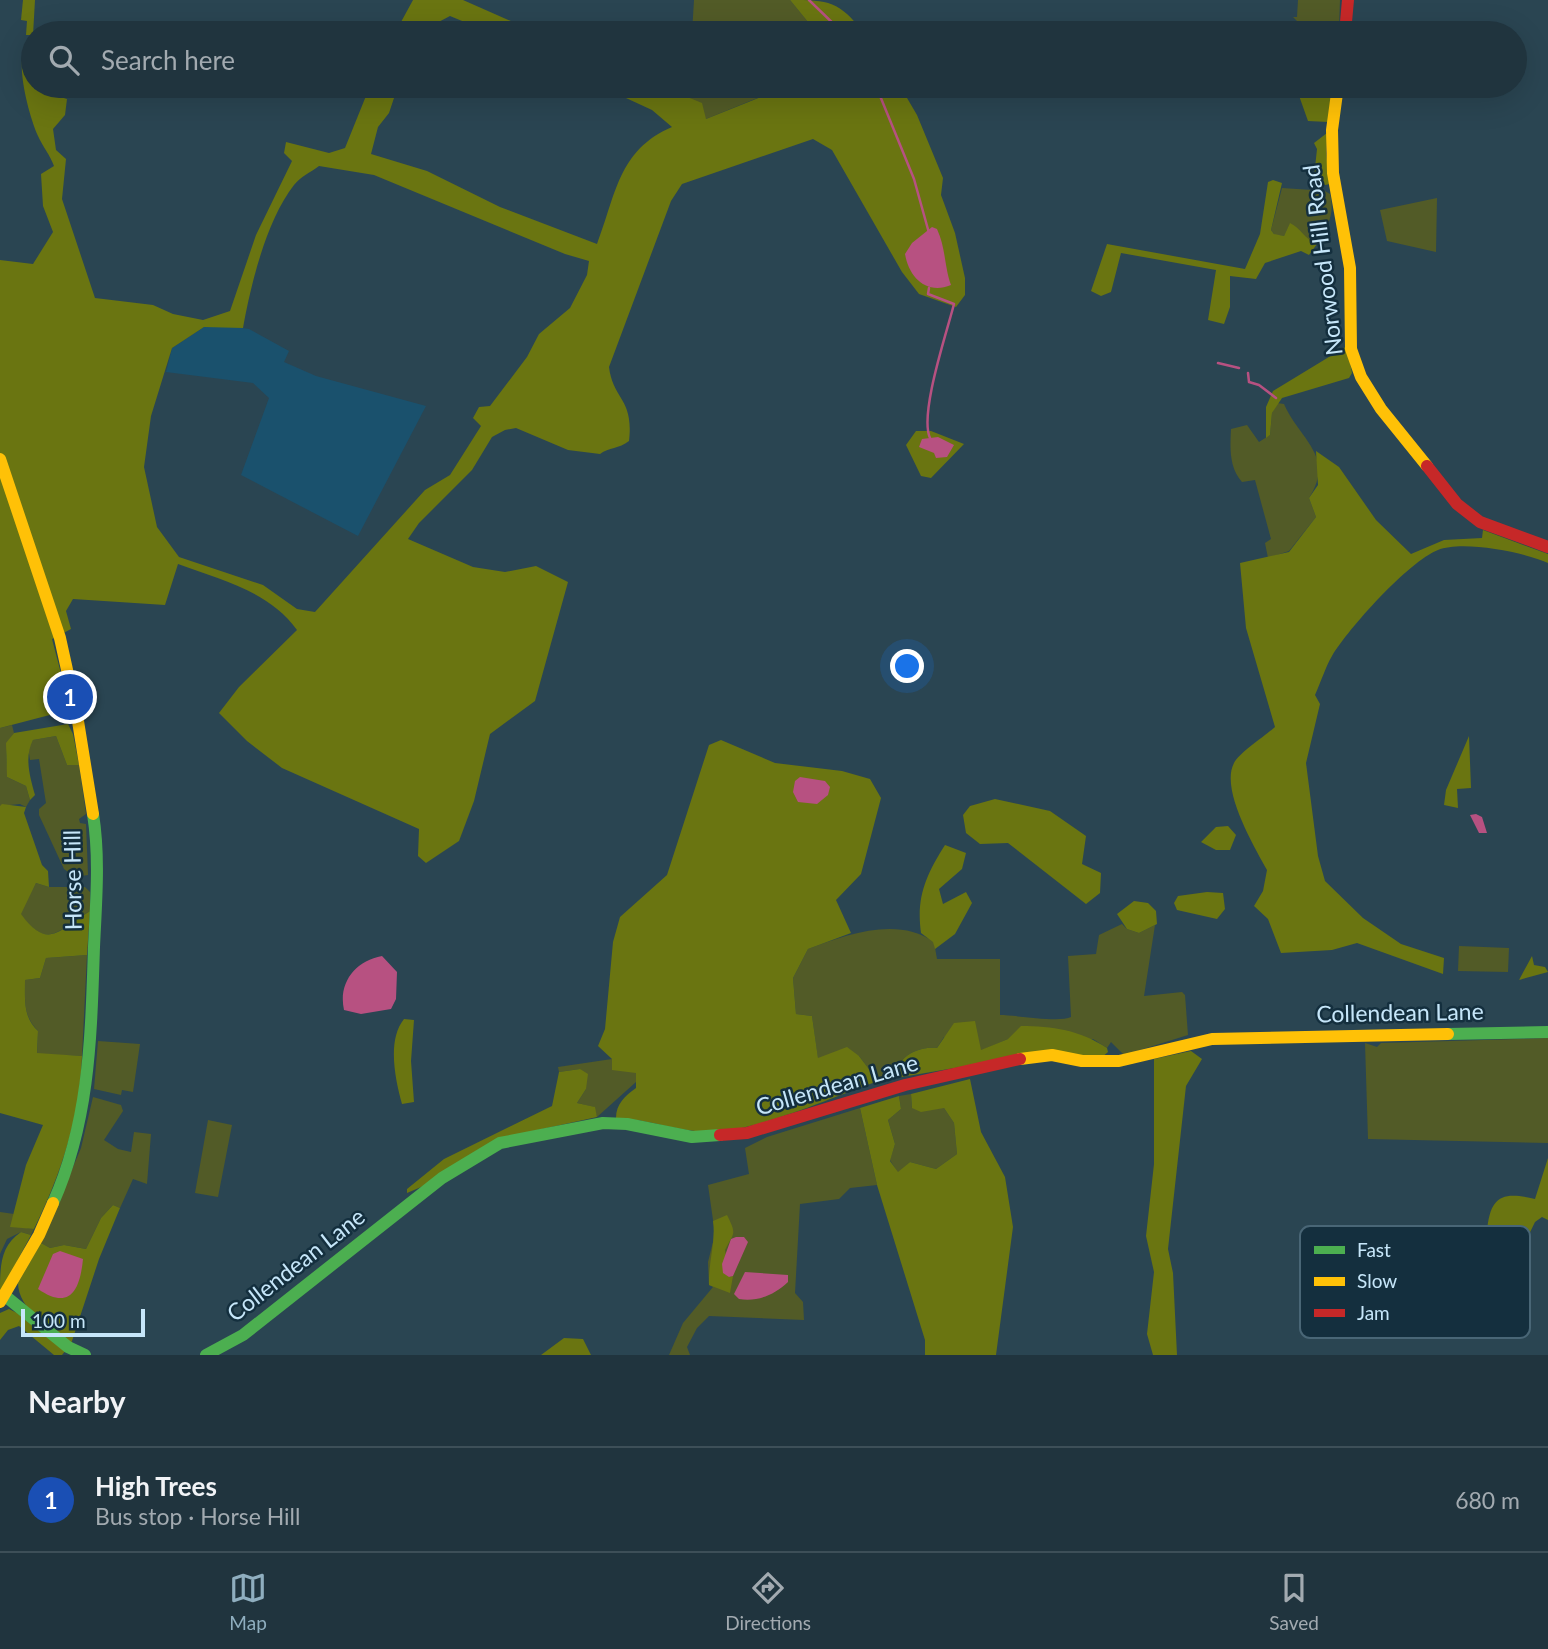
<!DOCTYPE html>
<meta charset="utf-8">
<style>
body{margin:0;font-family:Lato,sans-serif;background:#283c45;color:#f1f3f6}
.scale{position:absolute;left:21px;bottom:18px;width:124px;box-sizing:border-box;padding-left:7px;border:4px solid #c6e6f9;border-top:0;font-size:19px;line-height:24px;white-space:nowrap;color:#c6e6f9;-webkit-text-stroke:5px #142f3e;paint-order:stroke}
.you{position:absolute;left:908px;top:667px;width:24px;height:24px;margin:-18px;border:5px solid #fff;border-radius:50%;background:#1a73e8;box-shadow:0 0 0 10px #1a73e833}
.badge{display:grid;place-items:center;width:46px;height:46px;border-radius:50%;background:#8faebf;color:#fff;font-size:23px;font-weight:700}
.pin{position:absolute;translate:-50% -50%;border:4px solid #fff;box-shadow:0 2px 7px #0006}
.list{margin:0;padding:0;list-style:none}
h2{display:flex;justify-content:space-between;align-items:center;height:91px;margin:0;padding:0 28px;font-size:30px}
h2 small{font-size:23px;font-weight:400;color:#a2aab0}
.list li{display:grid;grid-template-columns:46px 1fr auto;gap:21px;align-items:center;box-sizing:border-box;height:105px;padding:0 28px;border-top:2px solid #3d4f58}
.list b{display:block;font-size:26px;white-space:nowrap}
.list p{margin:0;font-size:23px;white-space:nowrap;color:#a2aab0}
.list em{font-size:23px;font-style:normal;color:#a2aab0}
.icon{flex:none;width:38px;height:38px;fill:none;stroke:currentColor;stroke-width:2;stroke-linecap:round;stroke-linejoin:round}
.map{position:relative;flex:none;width:1548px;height:1355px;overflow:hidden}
.search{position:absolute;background:#20343e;box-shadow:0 7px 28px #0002;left:21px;right:21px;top:21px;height:77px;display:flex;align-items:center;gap:18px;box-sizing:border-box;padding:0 24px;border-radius:38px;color:#a2aab0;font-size:26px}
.sheet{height:196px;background:#20343e}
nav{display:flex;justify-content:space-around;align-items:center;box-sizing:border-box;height:98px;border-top:2px solid #3d4f58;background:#20343e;font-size:19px;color:#a2aab0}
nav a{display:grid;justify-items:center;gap:4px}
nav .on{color:#8faebf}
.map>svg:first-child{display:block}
.built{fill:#1a516d}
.green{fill:#525b27}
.forest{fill:#6a7511;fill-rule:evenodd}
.water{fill:#b75181}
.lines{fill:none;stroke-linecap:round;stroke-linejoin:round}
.stream{stroke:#b75181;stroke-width:2.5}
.fast{stroke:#4caf50;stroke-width:12}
.slow{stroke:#ffc107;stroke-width:12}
.jam{stroke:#c62828;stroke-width:12}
.labels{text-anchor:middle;stroke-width:5;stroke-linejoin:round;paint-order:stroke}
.street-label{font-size:23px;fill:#c6e6f9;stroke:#142f3e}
.key{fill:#142f3e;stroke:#496676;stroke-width:2}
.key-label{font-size:19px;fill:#c6e6f9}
</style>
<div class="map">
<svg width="1548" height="1355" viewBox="0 0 1548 1355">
<rect width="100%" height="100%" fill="#2a4552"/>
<path class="built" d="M 222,325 L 249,329 L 289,351 L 284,362 L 316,376 L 426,406 L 358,536 L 241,475 L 269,398 L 253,383 L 166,372 L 172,348 L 204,327 Z"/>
<path class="green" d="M 694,0 L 790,0 L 817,33 L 692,33 Z
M 1298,0 L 1340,0 L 1339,29 L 1299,23 L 1293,17 L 1297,17 Z
M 661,86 L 826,86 L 800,96 L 772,92 L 706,119 Z
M 1313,184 L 1330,194 C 1335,215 1328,225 1317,244 L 1307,240 L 1290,224 L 1284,236 L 1275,235 L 1271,230 L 1282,188 L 1312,190 Z
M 1437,198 L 1436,252 L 1387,241 L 1380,210 Z
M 1277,403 L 1284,404 C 1299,439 1336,456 1309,498 L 1316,517 L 1289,551 L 1268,558 L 1265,543 L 1271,539 L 1255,480 L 1242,482 C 1229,467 1230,448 1231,429 L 1247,425 L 1259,442 L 1270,435 L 1272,413 Z
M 12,725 L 14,733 C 2,749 8,758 7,777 L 26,786 L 30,800 L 26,807 L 20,804 L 0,806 L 0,728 Z
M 56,736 L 67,765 L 79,765 L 86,814 L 79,819 L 80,823 L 86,824 L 88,875 C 79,877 71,875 64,869 L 39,815 L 39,809 L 46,803 L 39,759 L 30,760 L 28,748 L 33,740 Z
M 36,883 L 49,887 L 85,887 L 90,892 L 90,911 C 58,930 48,951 20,914 Z
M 1122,924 L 1127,929 L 1139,933 L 1155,925 L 1144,996 L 1182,992 L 1185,995 L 1188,1035 L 1124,1055 L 1111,1042 L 1107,1048 L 1093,1039 L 1008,1039 L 980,1051 L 944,1037 L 937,1048 C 919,1046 896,1056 896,1078 L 878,1081 L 859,1056 L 818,1059 L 812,1016 L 796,1014 L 793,978 L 808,949 C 846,935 897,916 934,942 L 937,959 L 1000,959 L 1000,1015 C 1016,1015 1059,1023 1071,1017 L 1068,956 L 1096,954 L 1099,935 Z
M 1459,946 L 1509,948 L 1508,972 L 1458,971 Z
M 87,955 L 82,1056 L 37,1054 L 38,1031 C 23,1016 25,1000 25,980 L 40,978 L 46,958 Z
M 1548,1038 L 1548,1143 L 1368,1139 L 1365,1043 L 1377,1047 L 1381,1043 Z
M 98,1041 L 140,1044 L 133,1092 L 122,1090 L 121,1095 L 94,1089 Z
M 612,1059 L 636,1072 L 636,1082 L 597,1117 L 594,1107 L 577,1103 L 586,1089 L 580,1069 L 559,1072 L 558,1067 Z
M 911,1094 L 912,1108 L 944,1108 L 954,1123 L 957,1154 L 936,1169 L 910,1162 L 898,1173 L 890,1160 L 895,1144 L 888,1120 L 901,1109 L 899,1096 Z
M 93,1097 L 121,1105 L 123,1111 L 104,1140 L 118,1149 L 131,1152 L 134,1132 L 151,1134 L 147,1184 L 133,1179 L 120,1208 L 113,1205 L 101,1218 L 86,1249 L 64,1245 L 50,1248 L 41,1243 L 81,1148 Z
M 860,1108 L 877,1185 L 850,1188 L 839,1199 L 800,1204 L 795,1293 L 803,1302 L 804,1320 L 709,1316 L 697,1328 L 687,1347 L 690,1355 L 669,1355 L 683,1323 L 713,1287 L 709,1285 L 708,1262 L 715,1234 L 708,1185 L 749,1174 L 745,1148 L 767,1137 Z
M 208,1120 L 232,1125 L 218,1197 L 195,1193 Z
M 0,1212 L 14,1214 L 11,1226 L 34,1229 L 31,1235 L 21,1232 L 7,1239 L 0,1254 Z"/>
<path class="forest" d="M 23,0 L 35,0 L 33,35 L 26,35 L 27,21 L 21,20 Z
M 413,0 L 463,0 L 538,33 L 491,33 L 450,16 L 429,27 L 425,33 L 395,33 Z
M 790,0 C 829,0 839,1 864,33 L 817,33 Z
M 22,60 L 33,60 L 34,89 L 67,99 L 65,115 L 53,129 L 56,150 L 66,159 L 62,199 L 95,298 L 153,305 L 173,314 L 203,320 L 230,311 L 256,235 L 292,161 L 284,153 L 286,142 L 329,153 L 345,148 L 370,86 L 398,86 L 389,113 L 378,127 L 371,154 L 427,171 L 500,207 L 597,244 C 616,195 618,150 672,127 L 652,110 L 600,86 L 660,86 L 702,103 L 706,119 L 773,92 L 800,96 L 826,86 L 900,86 L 917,115 L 943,178 L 941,195 L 955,233 L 965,278 L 965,295 L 956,307 L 919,294 L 902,272 L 832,150 L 813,139 L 682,184 L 671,201 L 609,367 C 613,400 634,398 629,441 C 619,449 609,447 600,454 L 568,450 L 516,428 L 505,430 L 492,437 L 472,470 L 419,523 L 408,539 L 473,567 L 505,572 L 536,566 L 568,582 L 535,701 L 490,734 L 474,801 L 459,841 L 426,863 L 418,856 L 419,829 L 282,768 L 247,741 L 219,713 L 239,687 L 297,630 C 269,591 221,580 178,564 L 165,605 L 73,599 L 66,611 L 71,629 L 52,639 L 69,704 L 65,711 L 0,728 L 0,260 L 33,264 L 53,232 L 43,206 L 41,174 L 54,166 C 50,155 43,147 38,136 C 30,118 20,80 22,60 ZM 319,166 L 374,175 L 565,254 L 589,261 L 587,275 L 570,308 L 539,334 L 527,357 L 490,406 L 479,407 L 473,418 L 481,426 L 450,475 L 425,490 L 315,612 L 297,609 L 263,585 L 179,557 L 157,527 L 144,467 L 151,416 L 172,348 L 204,327 L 243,328 C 251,284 266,221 294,185 C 300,177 311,172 319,166 Z
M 1299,86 L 1314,86 L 1315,89 L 1322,90 L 1325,86 L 1333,86 L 1328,122 L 1308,121 L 1297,90 Z
M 1327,133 L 1326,153 L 1330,184 L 1325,185 L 1314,177 L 1317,149 L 1314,143 Z
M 1273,180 L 1282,183 L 1271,230 L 1274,234 L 1284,236 L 1290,223 C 1301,228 1304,239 1317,244 L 1309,255 L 1301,251 L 1265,263 L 1256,279 L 1230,276 L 1230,307 L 1224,324 L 1208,320 L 1216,270 L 1121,253 L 1111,292 L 1101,296 L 1091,291 L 1107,244 L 1245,269 L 1260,234 L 1268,182 Z
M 1347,346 L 1352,373 L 1349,378 L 1282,398 L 1272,413 L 1270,435 L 1266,438 L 1266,407 L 1273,391 Z
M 916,431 L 931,431 L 964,444 L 931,478 L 921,476 L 906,445 Z
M 1316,451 L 1339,467 L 1376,520 L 1411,554 L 1444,540 L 1482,538 L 1483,530 L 1548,554 L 1548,563 C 1524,552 1462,540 1438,550 C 1408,562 1349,628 1332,656 C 1325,668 1321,682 1315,695 L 1320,704 L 1306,763 L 1318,856 L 1325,881 L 1363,918 L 1401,944 L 1444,958 L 1443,974 L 1357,943 L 1332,950 L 1281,953 L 1268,919 L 1254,906 L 1263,891 L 1267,870 C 1254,846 1220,789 1234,763 C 1239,753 1265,736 1275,727 L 1246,628 L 1240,563 L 1289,552 L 1316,517 L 1309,498 L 1318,485 Z
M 68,724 L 73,734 L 79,765 L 67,765 L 56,736 L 33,740 C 24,757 30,777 35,795 L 30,800 L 26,786 L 7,777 L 6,743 L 14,733 Z
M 1469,736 L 1471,788 L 1457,789 L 1458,808 L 1444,805 L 1446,790 Z
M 721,740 L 775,763 L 842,771 L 870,779 L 881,798 L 861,874 L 836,900 L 851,933 L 808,949 L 793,978 L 796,1014 L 812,1016 L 818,1058 L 847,1047 L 859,1056 L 878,1081 C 833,1097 757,1131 712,1132 C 678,1132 649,1119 616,1118 C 616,1104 625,1096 636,1088 L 636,1073 L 612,1070 L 612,1059 L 598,1046 L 605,1029 L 613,942 L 620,917 L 667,875 L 709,745 Z
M 995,799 L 1050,811 L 1086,836 L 1082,864 L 1101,873 L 1100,893 L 1086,904 L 1008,843 L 980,844 L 966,833 L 963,815 L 970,806 Z
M 2,804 L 26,807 L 24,813 L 42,865 L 48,871 L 49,887 L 36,883 L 21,914 C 48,951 59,930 90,911 L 87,955 L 46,958 L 40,978 L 25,980 C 25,1000 23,1017 38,1031 L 37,1053 L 82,1056 C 80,1118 61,1174 34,1229 L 10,1227 L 26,1165 L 43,1125 L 0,1113 L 0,806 Z
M 1228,826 L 1236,835 L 1230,850 L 1216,850 L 1201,842 L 1216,827 Z
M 945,845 L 966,853 L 962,869 L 939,889 L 943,904 L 966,892 L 972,903 L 955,934 L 935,949 L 933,942 L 921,933 C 916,897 926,875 945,845 Z
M 1207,892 L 1223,893 L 1225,909 L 1217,919 L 1177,910 L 1174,903 L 1178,896 Z
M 1134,901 L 1148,903 L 1156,911 L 1157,924 L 1139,933 L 1127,929 L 1117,914 Z
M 1532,956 L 1534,965 L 1545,967 L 1548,972 L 1519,980 Z
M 404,1019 L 414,1020 L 411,1061 L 414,1102 L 402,1104 C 395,1079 387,1040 404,1019 Z
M 975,1021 L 981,1050 L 1008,1039 L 1021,1026 C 1052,1026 1080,1030 1107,1048 L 1108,1052 L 1101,1058 L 978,1064 L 896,1078 C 896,1056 919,1046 937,1048 L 954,1023 Z
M 1191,1051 L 1202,1059 L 1186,1086 L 1168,1249 L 1173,1273 L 1177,1355 L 1153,1355 L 1147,1334 L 1154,1272 L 1146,1236 L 1154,1164 L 1154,1059 Z
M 580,1069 L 588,1074 L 586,1089 L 577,1103 L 595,1107 L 597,1117 L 524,1133 L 442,1178 L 407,1193 L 407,1189 L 444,1159 L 552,1106 L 559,1072 Z
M 970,1079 L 981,1132 L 1005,1177 L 1013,1227 L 996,1355 L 925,1355 L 925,1340 L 877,1185 L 860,1108 L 899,1096 L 901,1109 L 888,1120 L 895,1144 L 890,1161 L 898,1172 L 910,1162 L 936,1169 L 957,1154 L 954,1123 L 944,1108 L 921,1112 L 912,1108 L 911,1094 Z
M 1548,1158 L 1548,1220 L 1542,1217 L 1535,1222 L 1522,1249 L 1504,1246 L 1487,1232 C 1490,1196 1502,1191 1535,1199 Z
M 113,1205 L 120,1208 L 99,1259 L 71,1344 C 51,1330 18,1309 18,1283 L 41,1243 L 50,1248 L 64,1245 L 86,1249 L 101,1218 Z
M 727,1215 C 737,1235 734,1232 725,1250 L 729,1277 L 733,1276 L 730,1293 L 709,1285 C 708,1263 716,1242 713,1221 Z
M 21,1232 L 31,1235 L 0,1293 C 0,1267 0,1246 21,1232 Z
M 9,1309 L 17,1313 L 66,1350 L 62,1355 L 54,1355 L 19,1326 L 8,1330 L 0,1340 L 0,1313 Z
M 564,1338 L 583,1339 L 591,1355 L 541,1355 Z"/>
<path class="water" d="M 932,227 L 937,229 C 946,249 944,265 951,285 C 927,295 909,278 905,254 L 912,243 Z
M 938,437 L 954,445 L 947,457 L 936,458 L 934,453 L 919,447 L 922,439 Z
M 800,777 L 825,781 L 830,787 L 828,795 L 817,804 L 798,802 L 793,792 L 795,781 Z
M 1476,814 L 1482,817 L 1487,833 L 1479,833 L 1470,815 Z
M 382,956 L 397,972 L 396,999 L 391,1009 L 361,1014 L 344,1010 C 338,983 355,961 382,956 Z
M 736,1237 L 744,1237 L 748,1242 L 733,1276 L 729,1277 L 723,1273 L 722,1264 L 731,1239 Z
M 60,1251 L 83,1259 C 80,1290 70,1311 38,1289 L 53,1254 Z
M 745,1272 L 788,1275 L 788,1282 C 774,1295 758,1302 739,1299 L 734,1294 Z"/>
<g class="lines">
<path class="stream" d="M 809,0 L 843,33
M 876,86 L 914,179 L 929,233
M 929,288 L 928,294 L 954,304 C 947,332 919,414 930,438
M 1218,363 L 1239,368
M 1248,373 L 1249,382 L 1259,385 L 1276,398"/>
<path class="fast" d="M 1448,1034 L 1548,1032
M 53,1203 C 90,1120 91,1036 94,947 C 96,902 100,858 93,814
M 4,1295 L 68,1347 L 85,1355
M 206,1355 L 243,1335 L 442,1178 L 500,1143 L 603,1123 L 627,1124 L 692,1137 L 720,1135"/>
<path class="slow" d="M 1338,86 L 1332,130 L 1333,173 L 1350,268 L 1351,349 L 1361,377 L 1381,409 L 1427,466
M 0,459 L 60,638 L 77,715 L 93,814
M 1020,1059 L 1052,1055 L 1082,1061 L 1119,1061 L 1212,1039 L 1448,1034
M 0,1302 L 39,1235 L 53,1203"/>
<path class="jam" d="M 1345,33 L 1348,0
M 1427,466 L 1457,504 L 1480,522 L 1548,547
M 720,1135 L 747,1133 L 905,1085 L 1020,1059"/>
</g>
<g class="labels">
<g class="street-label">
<text transform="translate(1323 260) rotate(-97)" y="8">Norwood Hill Road</text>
<text transform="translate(73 880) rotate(-91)" y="8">Horse Hill</text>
<text transform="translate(1400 1013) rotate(-1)" y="8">Collendean Lane</text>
<text transform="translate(837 1085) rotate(-16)" y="8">Collendean Lane</text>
<text transform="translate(296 1265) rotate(-38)" y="8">Collendean Lane</text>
</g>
</g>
<rect x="1300" y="1226" width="230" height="112" rx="10" class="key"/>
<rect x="1314" y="1246" width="31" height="8" fill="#4caf50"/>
<rect x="1314" y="1277" width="31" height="9" fill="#ffc107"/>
<rect x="1314" y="1309" width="31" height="8" fill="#c62828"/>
<g class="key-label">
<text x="1357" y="1257">Fast</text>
<text x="1357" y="1288">Slow</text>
<text x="1357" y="1320">Jam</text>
</g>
</svg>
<div class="scale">100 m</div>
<div class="you"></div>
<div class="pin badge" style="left:70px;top:697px;background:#1a4fb4">1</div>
<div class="search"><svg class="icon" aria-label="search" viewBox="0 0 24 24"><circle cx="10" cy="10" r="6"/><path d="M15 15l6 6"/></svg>Search here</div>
</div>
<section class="sheet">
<h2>Nearby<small></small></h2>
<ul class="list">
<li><span class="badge" style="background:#1a4fb4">1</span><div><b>High Trees</b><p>Bus stop · Horse Hill</p></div><em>680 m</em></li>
</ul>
</section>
<nav>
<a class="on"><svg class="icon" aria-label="map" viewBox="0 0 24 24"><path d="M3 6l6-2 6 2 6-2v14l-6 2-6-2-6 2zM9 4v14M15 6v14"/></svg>Map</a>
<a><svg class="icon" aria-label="directions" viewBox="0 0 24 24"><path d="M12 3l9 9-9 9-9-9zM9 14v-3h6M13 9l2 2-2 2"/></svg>Directions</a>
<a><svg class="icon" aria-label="saved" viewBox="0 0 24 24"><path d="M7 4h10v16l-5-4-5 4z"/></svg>Saved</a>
</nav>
